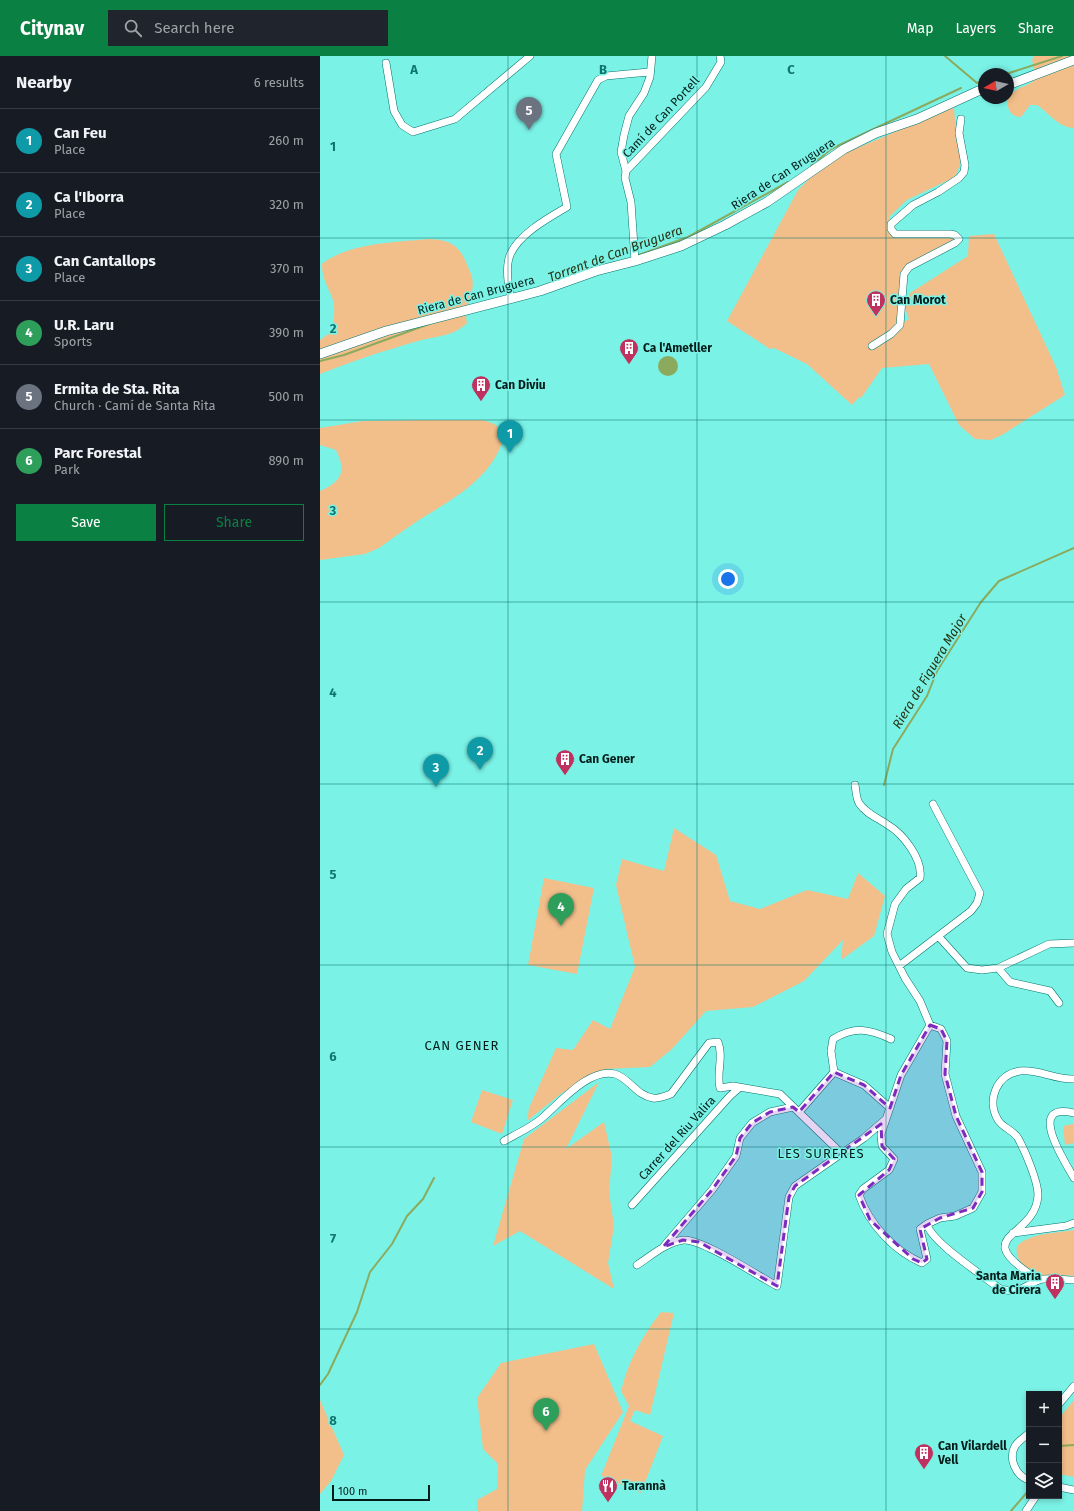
<!DOCTYPE html>
<meta charset="utf-8">
<style>
body{margin:0;font-family:"Fira Sans",sans-serif;background:#20242c;color:#f1f3f6}
.controls{position:absolute;right:12px;bottom:12px;display:grid;overflow:hidden;border-radius:0px;box-shadow:0 2px 6px #0003}
.controls button{width:36px;height:36px;display:grid;place-items:center;padding:0;border:0;border-bottom:1px solid #363941;background:#171b24;color:#f1f3f6;font:20px sans-serif}
.compass{position:absolute;left:658px;top:12px;width:36px;height:36px;border-radius:50%;background:#171b24;box-shadow:0 2px 6px #0003;rotate:261deg}
.scale{position:absolute;left:12px;bottom:10px;width:98px;box-sizing:border-box;padding-left:4px;border:2px solid #031d1a;border-top:0;font-size:11px;line-height:14px;white-space:nowrap;color:#031d1a;-webkit-text-stroke:3px #7bf2e6;paint-order:stroke}
.you{position:absolute;left:408px;top:523px;width:14px;height:14px;margin:-10px;border:3px solid #fff;border-radius:50%;background:#1a73e8;box-shadow:0 0 0 6px #1a73e833}
.badge{display:grid;place-items:center;width:26px;height:26px;border-radius:50%;background:#0b8043;color:#fff;font-size:13px;font-weight:700}
.pin{position:absolute;translate:-50% -33px;filter:drop-shadow(0 1px 2px #0008)}
.pin::after{content:'';position:absolute;top:21px;width:14px;height:12px;background:inherit;clip-path:polygon(0 0,100% 0,50% 100%)}
.list{margin:0;padding:0;list-style:none}
h2{display:flex;justify-content:space-between;align-items:center;height:52px;margin:0;padding:0 16px;font-size:17px}
h2 small{font-size:13px;font-weight:400;color:#9ea1a6}
.list li{display:grid;grid-template-columns:26px 1fr auto;gap:12px;align-items:center;box-sizing:border-box;height:64px;padding:0 16px;border-top:1px solid #363941}
.list b{display:block;font-size:15px;white-space:nowrap}
.list p{margin:0;font-size:13px;white-space:nowrap;color:#9ea1a6}
.list em{font-size:13px;font-style:normal;color:#9ea1a6}
.actions{display:flex;gap:8px;padding:12px 16px}
.actions a{flex:1;padding:9px 0;border:1px solid #0b8043;border-radius:0px;text-align:center;font-size:14px;color:#0b8043}
.actions .main{background:#0b8043;color:#fff}
.icon{flex:none;width:22px;height:22px;fill:none;stroke:currentColor;stroke-width:2;stroke-linecap:round;stroke-linejoin:round}
.map{position:relative;flex:none;width:754px;height:1455px;overflow:hidden}
header{display:flex;align-items:center;gap:24px;box-sizing:border-box;height:56px;padding:0 20px;background:#0b8043;color:#fff}
header strong{font-size:19px}
nav{display:flex;gap:22px;margin-inline-start:auto;font-size:14px}
.search{width:280px;height:36px;background:#20242c;display:flex;align-items:center;gap:10px;box-sizing:border-box;padding:0 14px;border-radius:0px;color:#9ea1a6;font-size:15px}
main{display:flex}
aside{flex:1;background:#171b24}
.map>svg:first-child{display:block}
.green{fill:#f2bf8b}
.water{fill:#8baa5d}
.lines{fill:none;stroke-linecap:round;stroke-linejoin:round}
.stream{stroke:#8baa5d;stroke-width:2}
.minor-casing{stroke:#03746d;stroke-width:8}
.tertiary-casing{stroke:#03746d;stroke-width:10}
.minor{stroke:#fff;stroke-width:7}
.tertiary{stroke:#fff;stroke-width:9}
.marked{fill:#7b2cbf;fill-opacity:0.2;stroke:#7b2cbf;stroke-width:3;stroke-dasharray:8 5;stroke-linejoin:round}
.grid{fill:none;stroke:#0f766e;stroke-width:1;stroke-opacity:0.55}
.labels{text-anchor:middle;stroke-width:3;stroke-linejoin:round;paint-order:stroke}
.street-label{font-size:12px;fill:#031d1a;stroke:#7bf2e6}
.poi-label{font-size:12px;font-weight:bold;fill:#031d1a;stroke:#7bf2e6;text-anchor:start}
.water-label{font-size:13px;font-style:italic;fill:#283514;stroke:#7bf2e6}
.neighbourhood-label{font-size:13px;letter-spacing:1px;fill:#031d1a;stroke:#7bf2e6}
.grid-label{font-size:13px;text-anchor:middle;font-weight:bold;fill:#0f766e;stroke:#7bf2e6;stroke-width:3;stroke-linejoin:round;paint-order:stroke}
</style>
<header>
<strong>Citynav</strong>
<div class="search"><svg class="icon" aria-label="search" viewBox="0 0 24 24"><circle cx="10" cy="10" r="6"/><path d="M15 15l6 6"/></svg>Search here</div>
<nav><a>Map</a><a>Layers</a><a>Share</a></nav>
</header>
<main>
<aside>
<h2>Nearby<small>6 results</small></h2>
<ul class="list">
<li><span class="badge" style="background:#0f9aa8">1</span><div><b>Can Feu</b><p>Place</p></div><em>260 m</em></li>
<li><span class="badge" style="background:#0f9aa8">2</span><div><b>Ca l'Iborra</b><p>Place</p></div><em>320 m</em></li>
<li><span class="badge" style="background:#0f9aa8">3</span><div><b>Can Cantallops</b><p>Place</p></div><em>370 m</em></li>
<li><span class="badge" style="background:#2e9e5b">4</span><div><b>U.R. Laru</b><p>Sports</p></div><em>390 m</em></li>
<li><span class="badge" style="background:#6b7280">5</span><div><b>Ermita de Sta. Rita</b><p>Church · Camí de Santa Rita</p></div><em>500 m</em></li>
<li><span class="badge" style="background:#2e9e5b">6</span><div><b>Parc Forestal</b><p>Park</p></div><em>890 m</em></li>
</ul>
<div class="actions"><a class="main">Save</a><a>Share</a></div>
</aside>
<div class="map">
<svg width="754" height="1455" viewBox="0 0 754 1455">
<rect width="100%" height="100%" fill="#7bf2e6"/>
<path class="green" d="M 714,0 L 754,0 L 754,72 C 739,72 729,57 717,49 L 710,49 L 701,61 C 691,61 688,54 687,45 C 695,28 710,32 716,22 L 712,4 Z
M 634,51 L 636,78 L 642,104 L 635,121 L 587,144 L 569,161 L 571,179 L 635,179 L 639,183 L 582,218 L 580,268 L 589,263 L 585,252 L 590,237 L 648,200 L 649,180 L 674,178 L 736,311 L 745,339 L 682,379 L 671,384 L 655,383 L 639,369 L 609,308 L 562,312 L 541,342 L 539,341 L 532,349 L 487,308 L 454,292 L 450,293 L 407,265 L 478,134 L 504,108 L 530,95 Z
M 109,183 C 132,184 140,190 148,211 C 152,219 154,226 152,235 C 150,249 144,251 147,267 C 134,280 118,280 102,284 C 93,286 84,289 75,292 C 50,299 25,308 0,318 L 0,284 L 11,276 C 14,266 16,252 12,241 C 7,229 2,222 2,208 C 28,187 76,186 109,183 Z
M 105,364 L 162,364 C 174,367 179,369 184,380 C 174,421 133,443 99,464 C 85,473 72,483 59,492 L 45,498 L 0,504 L 0,435 C 21,426 27,416 16,394 L 0,389 L 0,372 L 43,365 Z
M 354,772 L 396,799 L 410,845 L 440,853 L 487,834 L 528,843 L 538,817 L 565,840 L 554,880 L 521,904 L 523,884 L 484,925 L 433,951 L 386,955 L 352,993 L 330,1011 L 286,1013 L 242,1037 L 207,1065 L 209,1052 L 236,992 L 253,994 L 273,964 L 290,973 L 315,911 L 296,829 L 302,803 L 344,815 Z
M 224,822 L 274,832 L 257,918 L 208,909 Z
M 279,1026 L 246,1093 L 284,1066 L 292,1101 L 289,1136 L 294,1170 L 288,1207 L 294,1233 L 200,1175 L 173,1190 L 204,1083 Z
M 162,1034 L 193,1044 L 182,1078 L 151,1066 Z
M 753,1068 L 754,1087 L 745,1089 L 743,1070 Z
M 754,1174 L 754,1220 C 734,1218 712,1225 700,1205 C 697,1201 696,1196 697,1190 C 709,1177 737,1177 754,1174 Z
M 341,1256 L 354,1257 L 330,1359 L 315,1354 L 310,1365 L 343,1380 L 321,1437 L 281,1420 L 309,1350 L 301,1335 C 308,1306 322,1280 341,1256 Z
M 274,1288 L 303,1356 L 265,1414 L 262,1455 L 157,1455 L 157,1444 L 177,1433 L 178,1408 L 163,1393 L 157,1342 L 181,1307 Z
M 0,1344 L 24,1399 L 11,1425 L 0,1438 Z
M 754,1344 L 754,1421 L 739,1418 L 739,1362 Z"/>
<path class="water" d="M338 310a10 10 0 1 1 20 0a10 10 0 1 1-20 0Z"/>
<g class="lines">
<path class="stream" d="M 625,0 L 657,27 L 664,24
M 686,18 L 742,0
M 491,110 L 511,93 L 641,32
M 316,200 L 368,181 L 468,126
M 0,305 L 24,299 L 109,268
M 564,729 L 573,693 L 607,640 L 617,615 L 661,546 L 679,525 L 754,492
M 0,1329 L 8,1318 L 37,1256 L 50,1216 L 72,1188 L 87,1160 L 103,1143 L 114,1122
M 739,1390 L 754,1389
M 691,1455 L 709,1434"/>
<g class="minor-casing">
<path id="minor" d="M 66,7 L 74,55 L 82,69 L 93,76 L 135,63 L 210,0
M 306,115 L 386,31 L 401,6 L 400,0
M 315,205 L 311,146 L 305,122 L 306,115 L 301,96 L 304,79 L 309,60 L 324,37 L 330,21 L 332,0
M 191,242 C 188,229 185,212 190,199 C 199,178 228,162 247,151 L 236,98 L 278,24 L 286,20 L 329,16
M 552,290 L 571,278 L 580,269 L 584,218 L 589,211 L 635,187 L 639,183 L 635,179 L 630,178 L 575,178 L 571,173 L 571,168 L 593,149 L 618,136 L 639,122 L 644,116 L 645,109 L 639,77 L 641,63
M 535,729 C 536,734 536,742 539,747 C 546,758 558,762 568,769 C 583,778 603,803 600,822 L 586,833 L 575,848 L 567,878 L 572,896 L 585,922 L 600,945 L 610,969 L 621,973 L 627,985 L 625,1018 L 636,1060 L 662,1116 L 662,1136 L 653,1152 L 635,1160 L 620,1162 L 607,1168 C 611,1186 664,1220 680,1233 C 702,1238 701,1231 719,1224 C 728,1221 744,1224 754,1224
M 619,881 L 647,912 L 662,914 L 678,912 L 729,888 L 754,887
M 579,910 L 651,855 L 657,847 L 660,837 L 613,748
M 678,912 L 690,926 L 730,935 L 739,947
M 514,1016 L 544,1029 L 570,1052
M 479,1056 L 514,1016 L 511,995 L 513,983 C 535,970 549,973 571,983
M 754,1057 C 705,1045 745,1106 754,1122
M 184,1085 C 196,1078 210,1072 221,1063 C 239,1048 269,1011 295,1018 C 309,1022 317,1040 333,1042 C 339,1043 346,1040 351,1038 L 389,987 L 398,986 C 404,1001 396,1017 400,1032 L 413,1030 L 460,1038 L 521,1097
M 312,1149 L 410,1040 L 419,1032
M 607,1168 L 600,1173 L 607,1203 L 602,1207 C 574,1195 549,1168 539,1139 L 543,1133 L 569,1114 L 574,1103 L 562,1090 L 561,1078 L 581,1019 L 610,969
M 693,1177 L 746,1170 L 754,1167
M 344,1190 L 392,1134 L 416,1100 L 420,1082 L 432,1067 L 450,1056 L 473,1051
M 317,1209 C 331,1200 345,1187 363,1184 C 381,1182 438,1220 457,1230 L 469,1141 L 475,1130 L 544,1082 L 566,1063
M 719,1224 C 644,1177 716,1184 718,1139 C 718,1125 705,1095 698,1082 C 693,1074 683,1072 678,1064 C 666,1044 677,1018 700,1015 C 719,1013 735,1024 754,1023
M 739,1348 L 754,1330
M 709,1377 C 705,1381 698,1385 695,1390 C 688,1403 696,1420 709,1424
M 739,1431 L 754,1434
M 706,1455 L 716,1440"/>
</g>
<g class="tertiary-casing">
<path id="tertiary" d="M 688,29 L 754,4
M 0,298 L 66,275 L 220,235 L 276,215 L 315,205 L 361,190 L 405,169 L 447,146 L 524,93 L 556,77 L 597,63 L 658,35 L 664,34"/>
</g>
<use href="#minor" class="minor"/>
<use href="#tertiary" class="tertiary"/>
</g>
<path class="marked" d="M 610,969 L 621,973 L 627,985 L 625,1018 L 636,1060 L 662,1116 L 662,1136 L 653,1152 L 620,1162 L 600,1173 L 607,1203 L 602,1207 L 593,1203 L 550,1164 L 539,1139 L 569,1114 L 574,1103 L 562,1090 L 561,1068 L 475,1130 L 469,1141 L 457,1230 L 379,1186 L 363,1184 L 343,1191 L 392,1134 L 416,1100 L 420,1082 L 432,1067 L 450,1056 L 473,1051 L 479,1056 L 514,1016 L 544,1029 L 570,1052 L 581,1019 Z"/>
<path class="grid" d="M 188,0 L 188,1455M 377,0 L 377,1455M 566,0 L 566,1455M 0,182 L 754,182M 0,364 L 754,364M 0,546 L 754,546M 0,728 L 754,728M 0,909 L 754,909M 0,1091 L 754,1091M 0,1273 L 754,1273"/>
<defs>
<g id="building-pin" transform="scale(1)"><path d="M0 17L-7.5 6A9.5 9.5 0 1 1 7.5 6Z" fill="#bf315e" stroke="#7bf2e6"/><path d="M-4-6H4V6H1V3H-1V6H-4ZM-2.5-4.3h1.7v1.8h-1.7ZM.8-4.3h1.7v1.8H.8ZM-2.5-1h1.7V.8h-1.7ZM.8-1h1.7V.8H.8Z" fill="#fff"/></g>
<g id="restaurant-pin" transform="scale(1)"><path d="M0 17L-7.5 6A9.5 9.5 0 1 1 7.5 6Z" fill="#bf315e" stroke="#7bf2e6"/><path d="M-5-6h1v4h1v-4h1v4h1v-4h1v5L-1.5 .5V6h-2V.5L-5-1ZM5-6V6H3V1.5H1.5Q1.5-4 5-6Z" fill="#fff"/></g>
</defs>
<g fill-rule="evenodd">
<use href="#building-pin" x="556" y="244"/>
<use href="#building-pin" x="309" y="292"/>
<use href="#building-pin" x="161" y="329"/>
<use href="#building-pin" x="245" y="703"/>
<use href="#building-pin" x="735" y="1227"/>
<use href="#building-pin" x="604" y="1397"/>
<use href="#restaurant-pin" x="288" y="1430"/>
</g>
<g class="labels">
<g class="street-label">
<text transform="translate(341 61) rotate(-47)" y="4">Camí de Can Portell</text>
<text transform="translate(463 118) rotate(-33)" y="4">Riera de Can Bruguera</text>
<text transform="translate(156 239) rotate(-15)" y="4">Riera de Can Bruguera</text>
<text transform="translate(357 1082) rotate(-48)" y="4">Carrer del Riu Valira</text>
</g>
<g class="poi-label">
<text x="570" y="248">Can Morot</text>
<text x="323" y="296">Ca l'Ametller</text>
<text x="175" y="333">Can Diviu</text>
<text x="259" y="707">Can Gener</text>
<text x="721" y="1224" text-anchor="end">Santa Maria<tspan x="721" dy="14">de Cirera</tspan></text>
<text x="618" y="1394">Can Vilardell<tspan x="618" dy="14">Vell</tspan></text>
<text x="302" y="1434">Tarannà</text>
</g>
<g class="water-label">
<text transform="translate(295 197) rotate(-20)" y="5">Torrent de Can Bruguera</text>
<text transform="translate(609 615) rotate(-59)" y="5">Riera de Figuera Major</text>
</g>
<g class="neighbourhood-label">
<text x="142" y="994">CAN GENER</text>
<text x="501" y="1102">LES SURERES</text>
</g>
</g>
<g class="grid-label">
<text x="94" y="18">A</text>
<text x="283" y="18">B</text>
<text x="471" y="18">C</text>
<text x="13" y="95">1</text>
<text x="13" y="277">2</text>
<text x="13" y="459">3</text>
<text x="13" y="641">4</text>
<text x="13" y="823">5</text>
<text x="13" y="1005">6</text>
<text x="13" y="1187">7</text>
<text x="13" y="1369">8</text>
</g>
</svg>
<div class="controls">
<button>+</button>
<button>−</button>
<button><svg class="icon" aria-label="layers" viewBox="0 0 24 24"><path d="M12 4l9 5-9 5-9-5zM3 14l9 5 9-5"/></svg></button>
</div>
<svg class="compass" viewBox="-18 -18 36 36"><path d="M0-13l5 13h-10z" fill="#e53935"/><path d="M0 13l5-13h-10z" fill="#9ea1a6"/></svg>
<div class="scale">100 m</div>
<div class="you"></div>
<div class="pin badge" style="left:190px;top:397px;background:#0f9aa8">1</div>
<div class="pin badge" style="left:160px;top:714px;background:#0f9aa8">2</div>
<div class="pin badge" style="left:116px;top:731px;background:#0f9aa8">3</div>
<div class="pin badge" style="left:241px;top:870px;background:#2e9e5b">4</div>
<div class="pin badge" style="left:209px;top:74px;background:#6b7280">5</div>
<div class="pin badge" style="left:226px;top:1375px;background:#2e9e5b">6</div>
</div>
</main>
